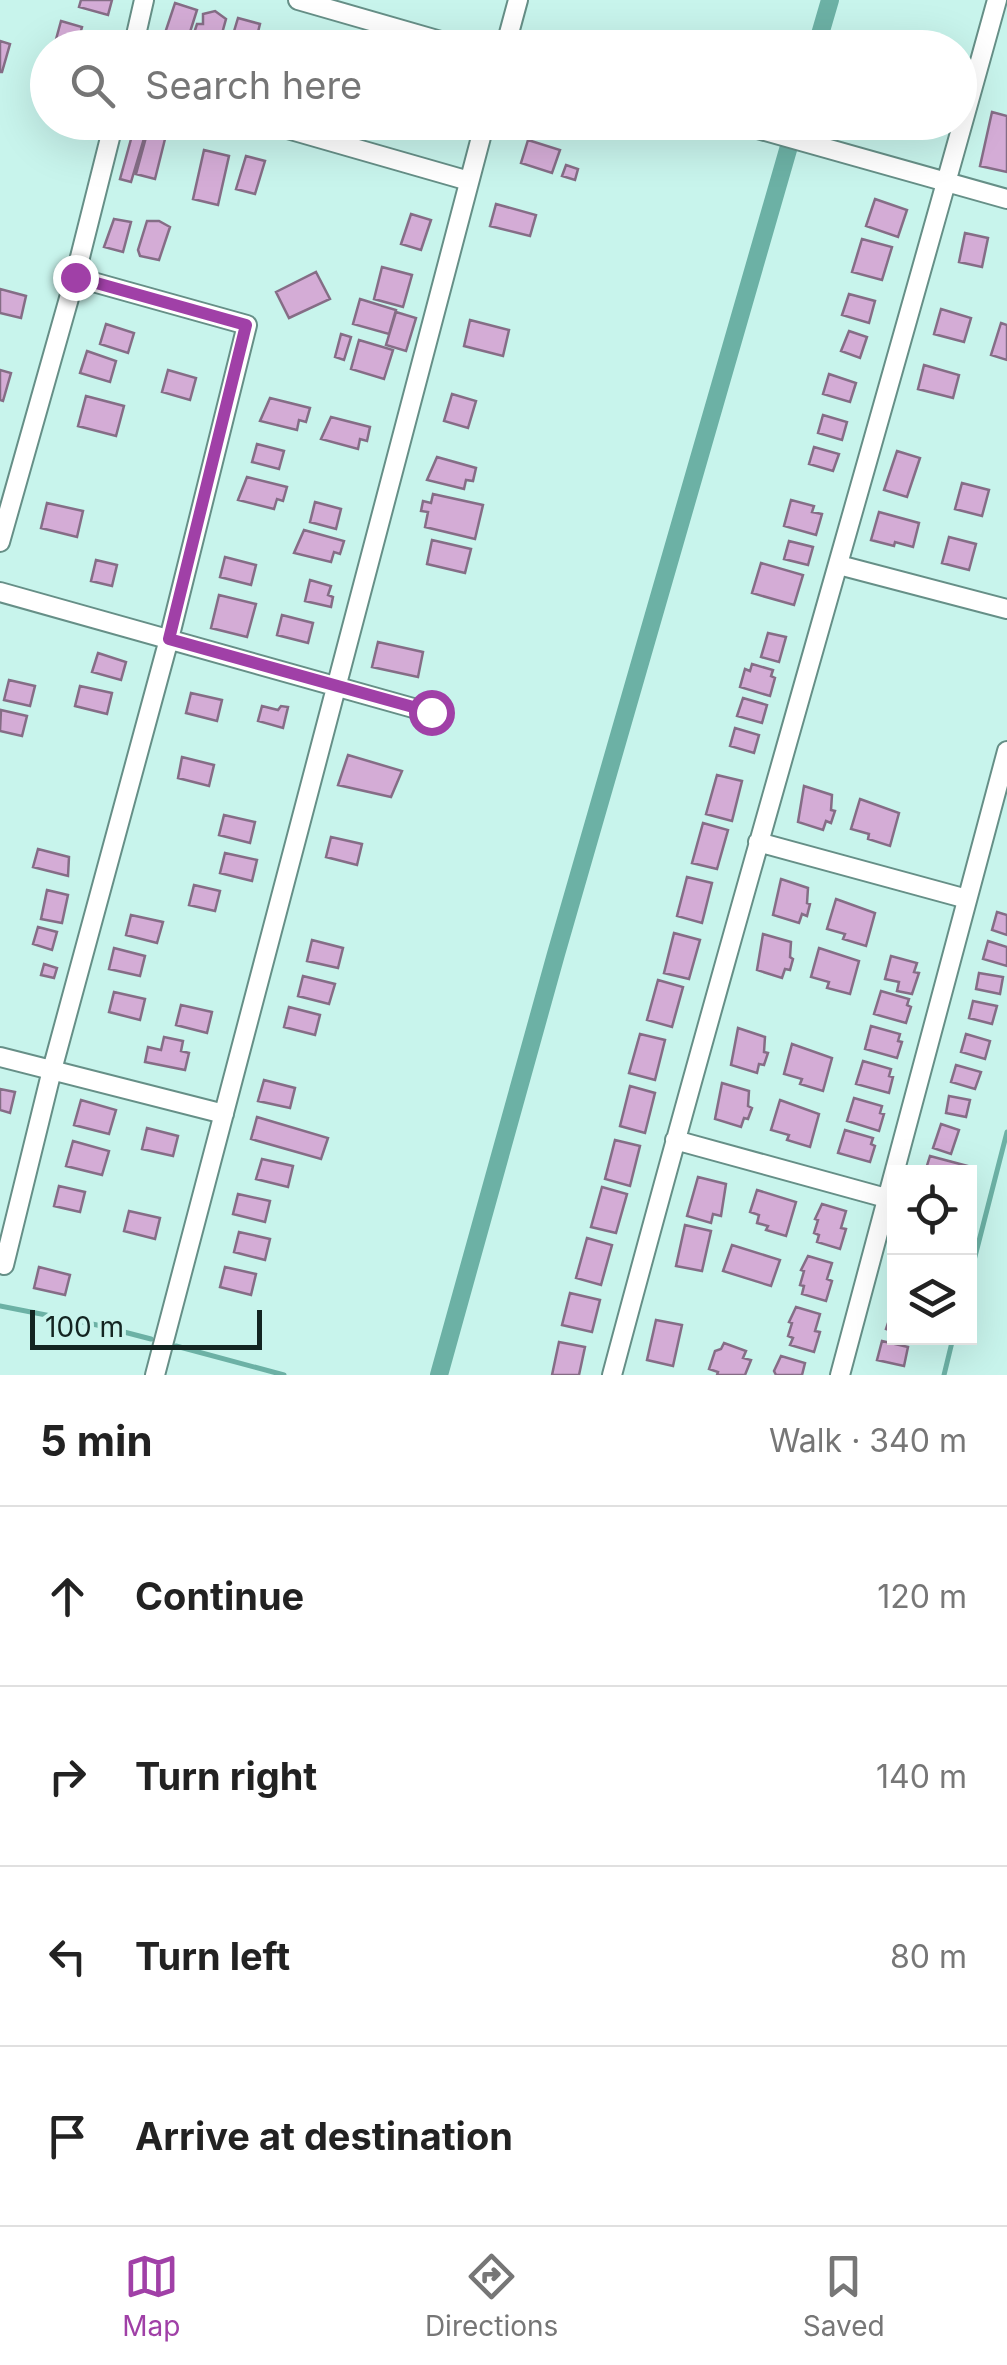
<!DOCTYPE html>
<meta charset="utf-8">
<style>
body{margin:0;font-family:Inter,sans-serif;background:#f2f2f2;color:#222}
.controls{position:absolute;right:30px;bottom:30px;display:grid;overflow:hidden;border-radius:0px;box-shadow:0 10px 40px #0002}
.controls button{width:90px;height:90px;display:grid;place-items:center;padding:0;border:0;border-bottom:2px solid #e0e0e0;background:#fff;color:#222;font:50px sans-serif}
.scale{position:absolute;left:30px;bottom:25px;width:232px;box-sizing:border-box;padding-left:10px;border:5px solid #132421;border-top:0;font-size:28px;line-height:35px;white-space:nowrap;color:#132421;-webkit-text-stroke:8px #c8f4ec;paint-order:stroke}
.stop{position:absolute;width:30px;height:30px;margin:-22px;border:8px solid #a040a7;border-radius:50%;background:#fff}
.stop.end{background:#a040a7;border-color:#fff;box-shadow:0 2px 10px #0008}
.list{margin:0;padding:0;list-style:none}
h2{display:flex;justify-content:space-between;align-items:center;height:130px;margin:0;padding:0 40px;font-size:42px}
h2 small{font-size:32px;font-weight:400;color:#767676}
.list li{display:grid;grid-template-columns:65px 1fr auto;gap:30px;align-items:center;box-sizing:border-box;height:180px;padding:0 40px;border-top:2px solid #e0e0e0}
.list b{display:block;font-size:38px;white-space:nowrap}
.list em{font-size:32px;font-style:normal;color:#767676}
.icon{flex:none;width:55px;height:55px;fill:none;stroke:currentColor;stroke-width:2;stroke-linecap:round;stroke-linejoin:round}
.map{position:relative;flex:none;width:1007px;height:1375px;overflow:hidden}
.search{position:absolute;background:#fff;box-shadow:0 10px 40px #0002;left:30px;right:30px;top:30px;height:110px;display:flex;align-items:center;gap:25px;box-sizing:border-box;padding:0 35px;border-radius:55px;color:#767676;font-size:38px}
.sheet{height:850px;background:#fff}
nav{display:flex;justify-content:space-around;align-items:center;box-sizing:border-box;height:140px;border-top:2px solid #e0e0e0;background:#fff;font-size:28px;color:#767676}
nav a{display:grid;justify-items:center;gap:5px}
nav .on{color:#a040a7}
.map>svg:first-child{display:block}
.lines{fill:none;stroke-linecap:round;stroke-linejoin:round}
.stream{stroke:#6cb1a5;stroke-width:5}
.canal{stroke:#6cb1a5;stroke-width:18}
.building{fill:#d4acd6;stroke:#856d86;stroke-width:2.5}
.minor-casing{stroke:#668f87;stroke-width:22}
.minor{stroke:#fff;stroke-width:18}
.route{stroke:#a040a7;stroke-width:12}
</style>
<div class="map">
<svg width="1007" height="1375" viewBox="0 0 1007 1375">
<rect width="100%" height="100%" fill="#c8f4ec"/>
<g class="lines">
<path class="stream" d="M 970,1276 L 1007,1132
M 0,1306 L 97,1325 L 151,1339
M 176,1346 L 284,1375
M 944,1375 L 953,1338"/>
<path class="canal" d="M 816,48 L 830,0
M 439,1375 L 556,954 L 796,122"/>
</g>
<path class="building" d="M 81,0 L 112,0 L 108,15 L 79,7 Z
M 175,3 L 197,10 L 185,48 L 160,48 Z
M 215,11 L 226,19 L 218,48 L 207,42 L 196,43 L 199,34 L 195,30 L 197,24 L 203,24 L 203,14 Z
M 238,18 L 260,24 L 254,48 L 229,48 Z
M 61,21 L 82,27 L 76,48 L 55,43 Z
M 344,40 L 369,47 L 368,48 L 342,48 Z
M 0,41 L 10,44 L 2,72 L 0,72 Z
M 48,55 L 48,81 L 40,79 Z
M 992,112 L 1007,116 L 1007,172 L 980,166 Z
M 531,122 L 586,122 L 583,137 Z
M 148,130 L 166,135 L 155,179 L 136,174 Z
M 133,132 L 145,135 L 131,182 L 120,179 Z
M 528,140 L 560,150 L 552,173 L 521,163 Z
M 204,150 L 229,156 L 218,205 L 193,199 Z
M 246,156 L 265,161 L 255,194 L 236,189 Z
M 566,165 L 578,169 L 575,180 L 562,176 Z
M 875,199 L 907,210 L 898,237 L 866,226 Z
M 496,204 L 536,215 L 530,236 L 490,226 Z
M 411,214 L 431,220 L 421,250 L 401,244 Z
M 114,219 L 131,222 L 123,252 L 104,247 Z
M 147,221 L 159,221 L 170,227 L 159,260 L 140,256 L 138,250 Z
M 965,233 L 988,238 L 982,267 L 959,262 Z
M 862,239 L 892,247 L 882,280 L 852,272 Z
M 382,267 L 412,275 L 403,307 L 374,299 Z
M 316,272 L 330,299 L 289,318 L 276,292 Z
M 0,289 L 26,296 L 21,318 L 0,313 Z
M 849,294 L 875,301 L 869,323 L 842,315 Z
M 360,299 L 396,310 L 389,334 L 353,324 Z
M 941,309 L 971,318 L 964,342 L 934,334 Z
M 396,312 L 416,318 L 406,351 L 386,345 Z
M 470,320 L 509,330 L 503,356 L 464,346 Z
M 1001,323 L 1007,325 L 1007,360 L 991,355 Z
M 106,324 L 134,333 L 128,353 L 100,344 Z
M 849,331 L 867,337 L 860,358 L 841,351 Z
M 341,334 L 351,337 L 344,360 L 335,357 Z
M 359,340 L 393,350 L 384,379 L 351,369 Z
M 87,351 L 116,361 L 110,382 L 80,373 Z
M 924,365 L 959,375 L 953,398 L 918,389 Z
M 0,370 L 11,373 L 3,401 L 0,400 Z
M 168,370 L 196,378 L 190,400 L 162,392 Z
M 829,374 L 856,383 L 850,402 L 823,394 Z
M 452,394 L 476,401 L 468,428 L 444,421 Z
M 86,396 L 124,406 L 116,436 L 78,426 Z
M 270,398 L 310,408 L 306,422 L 299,420 L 297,430 L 260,421 Z
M 823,415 L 847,422 L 842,440 L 818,433 Z
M 331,417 L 370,427 L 367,441 L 360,439 L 358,449 L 321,439 Z
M 257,444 L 284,451 L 279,469 L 252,462 Z
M 814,447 L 839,454 L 833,471 L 809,464 Z
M 897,451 L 920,458 L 907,497 L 884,490 Z
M 437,457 L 476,468 L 473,481 L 466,480 L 464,489 L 427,480 Z
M 247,477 L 287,487 L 283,501 L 277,499 L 274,509 L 238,500 Z
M 962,483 L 989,490 L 982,516 L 955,509 Z
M 433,494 L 483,505 L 475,539 L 425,527 L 428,512 L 421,511 L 423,501 L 431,503 Z
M 791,500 L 814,506 L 812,512 L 822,514 L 816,535 L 784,526 Z
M 315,502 L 341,509 L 336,529 L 310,522 Z
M 47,503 L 83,511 L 77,537 L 41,528 Z
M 879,512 L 919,523 L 913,547 L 895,542 L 894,546 L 871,540 Z
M 304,530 L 344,541 L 340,554 L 334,552 L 331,562 L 294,553 Z
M 949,537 L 976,544 L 969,570 L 942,563 Z
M 432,540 L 471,549 L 465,573 L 427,564 Z
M 789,541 L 813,547 L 808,565 L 784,559 Z
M 225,557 L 256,565 L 251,585 L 220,577 Z
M 96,560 L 117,565 L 112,586 L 91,581 Z
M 761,563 L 803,575 L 794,605 L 752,593 Z
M 310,580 L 331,586 L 328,595 L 333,597 L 331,607 L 305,601 Z
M 219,595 L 256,604 L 247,637 L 211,628 Z
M 282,615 L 313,623 L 308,643 L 277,635 Z
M 768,633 L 786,637 L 779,662 L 761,657 Z
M 378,642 L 423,652 L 418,677 L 372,667 Z
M 98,653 L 126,662 L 121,680 L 92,672 Z
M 752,664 L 773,670 L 771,676 L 775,678 L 770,696 L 740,687 L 745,669 L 750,671 Z
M 9,680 L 35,686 L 30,706 L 4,700 Z
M 80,686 L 112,693 L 107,714 L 75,706 Z
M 191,693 L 222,700 L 217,721 L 186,713 Z
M 743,698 L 767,705 L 762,723 L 737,716 Z
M 262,706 L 278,710 L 281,706 L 288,707 L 283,728 L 258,721 Z
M 1,710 L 27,716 L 22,736 L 0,731 Z
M 735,728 L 759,735 L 754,753 L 730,746 Z
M 348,755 L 402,771 L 391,797 L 338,785 Z
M 182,757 L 214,765 L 209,786 L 178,778 Z
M 717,775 L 742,781 L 732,821 L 706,814 Z
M 804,786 L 832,795 L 831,810 L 835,811 L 831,823 L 826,821 L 823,830 L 798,822 Z
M 860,799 L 899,813 L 890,846 L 868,839 L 869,834 L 851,829 Z
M 224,815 L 255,822 L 250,843 L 219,835 Z
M 703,823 L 728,830 L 717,869 L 692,863 Z
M 331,837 L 362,844 L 357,865 L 326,857 Z
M 38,849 L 69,857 L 68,876 L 33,867 Z
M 225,853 L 257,860 L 252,881 L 220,873 Z
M 687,877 L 712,883 L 702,923 L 677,916 Z
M 781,879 L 808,888 L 807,903 L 810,904 L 807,916 L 802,914 L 799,923 L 773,915 Z
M 194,885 L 220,891 L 215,911 L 189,905 Z
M 47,890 L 68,895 L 62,923 L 41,919 Z
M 836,899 L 875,913 L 866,946 L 843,939 L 845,934 L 827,929 Z
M 997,912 L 1007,915 L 1007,935 L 992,930 Z
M 131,915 L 163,922 L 157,943 L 126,935 Z
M 38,927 L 57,932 L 52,950 L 33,944 Z
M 674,933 L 700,940 L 689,979 L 664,973 Z
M 763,934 L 791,942 L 790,957 L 793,959 L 790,970 L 785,969 L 782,978 L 757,970 Z
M 312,940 L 343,948 L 338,968 L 307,961 Z
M 988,941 L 1007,947 L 1007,966 L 983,959 Z
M 114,948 L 145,956 L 140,976 L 109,969 Z
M 819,948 L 859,961 L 850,994 L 827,988 L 829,982 L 811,977 Z
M 891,956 L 917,963 L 914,972 L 919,973 L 912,994 L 897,991 L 899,982 L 885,979 Z
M 44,964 L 57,968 L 54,978 L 41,975 Z
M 979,973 L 1003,977 L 1000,994 L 976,989 Z
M 303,976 L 335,984 L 329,1004 L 298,996 Z
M 658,980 L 683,987 L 672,1027 L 647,1020 Z
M 881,991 L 909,999 L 907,1005 L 911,1007 L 906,1023 L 874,1014 Z
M 114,992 L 145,999 L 140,1020 L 109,1012 Z
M 973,1001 L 997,1006 L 992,1024 L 969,1018 Z
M 181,1005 L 212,1012 L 207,1033 L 176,1025 Z
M 289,1007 L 320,1015 L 315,1035 L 284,1027 Z
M 871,1026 L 900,1034 L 898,1041 L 902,1042 L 897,1058 L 865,1049 Z
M 738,1028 L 765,1037 L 764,1052 L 768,1053 L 764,1065 L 759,1064 L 757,1073 L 731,1065 Z
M 640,1034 L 665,1040 L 655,1080 L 629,1073 Z
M 966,1034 L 990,1041 L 985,1059 L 961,1052 Z
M 164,1037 L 183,1041 L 181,1051 L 189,1053 L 185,1070 L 145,1062 L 148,1047 L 161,1050 Z
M 792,1044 L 832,1058 L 823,1091 L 800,1084 L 802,1079 L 784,1074 Z
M 863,1061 L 891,1069 L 889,1076 L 893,1077 L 889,1093 L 856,1084 Z
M 956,1065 L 981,1072 L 975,1089 L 951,1082 Z
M 264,1080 L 295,1088 L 290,1108 L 258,1101 Z
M 722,1083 L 749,1091 L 748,1106 L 752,1108 L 748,1119 L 744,1118 L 741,1127 L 715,1119 Z
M 630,1086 L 655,1093 L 645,1133 L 620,1126 Z
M 0,1089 L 15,1092 L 10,1113 L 0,1110 Z
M 949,1096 L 970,1100 L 966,1117 L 946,1113 Z
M 854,1098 L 882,1106 L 880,1113 L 884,1114 L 879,1131 L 847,1121 Z
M 81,1100 L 116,1110 L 109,1134 L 74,1125 Z
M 780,1100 L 819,1114 L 810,1147 L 787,1140 L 789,1135 L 771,1130 Z
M 257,1117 L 328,1138 L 321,1159 L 251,1139 Z
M 941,1124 L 959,1130 L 951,1154 L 933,1148 Z
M 147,1128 L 178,1136 L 173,1156 L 142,1149 Z
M 845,1130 L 873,1138 L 871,1144 L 875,1146 L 870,1162 L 838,1153 Z
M 615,1140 L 640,1146 L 630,1186 L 605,1179 Z
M 73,1141 L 109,1151 L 102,1175 L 66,1166 Z
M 930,1156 L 975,1168 L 970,1190 L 970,1172 L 925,1172 Z
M 262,1159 L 293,1166 L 288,1187 L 256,1179 Z
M 698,1177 L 726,1184 L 721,1216 L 713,1214 L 711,1223 L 687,1216 Z
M 59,1186 L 85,1192 L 80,1212 L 54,1206 Z
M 602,1187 L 627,1194 L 616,1233 L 591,1227 Z
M 757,1190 L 796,1202 L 786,1236 L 766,1230 L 768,1226 L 757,1223 L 759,1215 L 750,1212 Z
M 238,1194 L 270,1201 L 265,1222 L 233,1214 Z
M 822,1204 L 846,1211 L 841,1228 L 846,1229 L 840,1249 L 817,1242 L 819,1235 L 814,1233 L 818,1220 L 815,1219 Z
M 129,1211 L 160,1218 L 155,1239 L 124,1231 Z
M 685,1225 L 711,1231 L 702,1271 L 676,1266 Z
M 239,1232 L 270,1239 L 265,1260 L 234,1252 Z
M 587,1238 L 612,1245 L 601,1285 L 576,1278 Z
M 732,1245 L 780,1260 L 771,1286 L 723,1271 Z
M 808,1256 L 832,1263 L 827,1279 L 832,1281 L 826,1301 L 802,1294 L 804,1286 L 800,1285 L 804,1271 L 801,1270 Z
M 39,1267 L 70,1275 L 65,1295 L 34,1288 Z
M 225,1267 L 256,1274 L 251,1295 L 220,1287 Z
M 570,1293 L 600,1300 L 592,1332 L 562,1325 Z
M 796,1307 L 820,1314 L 815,1331 L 820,1332 L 814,1352 L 790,1345 L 793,1338 L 788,1336 L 792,1323 L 789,1322 Z
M 892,1311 L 894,1311 L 894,1332 L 886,1329 Z
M 656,1320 L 682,1325 L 673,1366 L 647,1360 Z
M 882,1341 L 908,1347 L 904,1366 L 877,1360 Z
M 559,1342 L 585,1347 L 579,1375 L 552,1375 Z
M 724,1343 L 746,1351 L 743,1358 L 751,1360 L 745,1375 L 717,1375 L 718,1372 L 709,1369 L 715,1351 L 721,1349 Z
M 781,1356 L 805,1363 L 802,1375 L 776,1375 L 774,1371 Z"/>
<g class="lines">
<g class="minor-casing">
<path id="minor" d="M 298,0 L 465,48
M 133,48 L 144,0
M 505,48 L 518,0
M 263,122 L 469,181
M 733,122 L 1007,199
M 0,542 L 75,277 L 114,122
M 839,565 L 1007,609
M 0,592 L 431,713
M 758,842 L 967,899
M 0,1057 L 224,1114
M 675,1140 L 886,1198
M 4,1265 L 52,1070 L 169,639 L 247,325 L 75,277
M 155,1375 L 485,122
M 612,1375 C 735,915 870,459 997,0
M 840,1375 L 1007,751"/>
</g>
<use href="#minor" class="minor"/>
</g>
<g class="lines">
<path class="route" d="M 75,277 L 246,325 L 169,639 L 431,712"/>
</g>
</svg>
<div class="controls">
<button><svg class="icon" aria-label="locate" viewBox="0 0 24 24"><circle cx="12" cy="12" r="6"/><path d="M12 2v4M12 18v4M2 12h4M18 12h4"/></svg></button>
<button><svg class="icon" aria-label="layers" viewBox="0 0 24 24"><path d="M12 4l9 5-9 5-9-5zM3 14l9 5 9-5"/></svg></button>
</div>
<div class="scale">100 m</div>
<div class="stop" style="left:431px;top:712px"></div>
<div class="stop end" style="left:75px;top:277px"></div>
<div class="search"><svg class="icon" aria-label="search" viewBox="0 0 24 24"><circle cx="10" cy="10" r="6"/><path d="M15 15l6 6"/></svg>Search here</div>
</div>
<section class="sheet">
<h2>5 min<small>Walk · 340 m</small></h2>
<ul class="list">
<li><svg class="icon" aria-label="ahead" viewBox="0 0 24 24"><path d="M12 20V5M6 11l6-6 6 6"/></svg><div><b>Continue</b></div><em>120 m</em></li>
<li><svg class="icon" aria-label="right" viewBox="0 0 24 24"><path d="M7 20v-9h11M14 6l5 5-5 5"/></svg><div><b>Turn right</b></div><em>140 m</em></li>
<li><svg class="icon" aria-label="left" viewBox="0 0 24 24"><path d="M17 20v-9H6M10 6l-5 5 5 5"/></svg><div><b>Turn left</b></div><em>80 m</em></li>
<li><svg class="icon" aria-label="arrive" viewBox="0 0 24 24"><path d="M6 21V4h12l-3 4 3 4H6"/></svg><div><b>Arrive at destination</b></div></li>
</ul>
</section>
<nav>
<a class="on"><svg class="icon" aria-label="map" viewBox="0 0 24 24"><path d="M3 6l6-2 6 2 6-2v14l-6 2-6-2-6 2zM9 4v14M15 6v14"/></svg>Map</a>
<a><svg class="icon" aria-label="directions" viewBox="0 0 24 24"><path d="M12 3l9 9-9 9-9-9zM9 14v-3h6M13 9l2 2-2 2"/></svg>Directions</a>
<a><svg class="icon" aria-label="saved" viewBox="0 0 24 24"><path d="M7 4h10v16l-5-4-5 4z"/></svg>Saved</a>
</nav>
